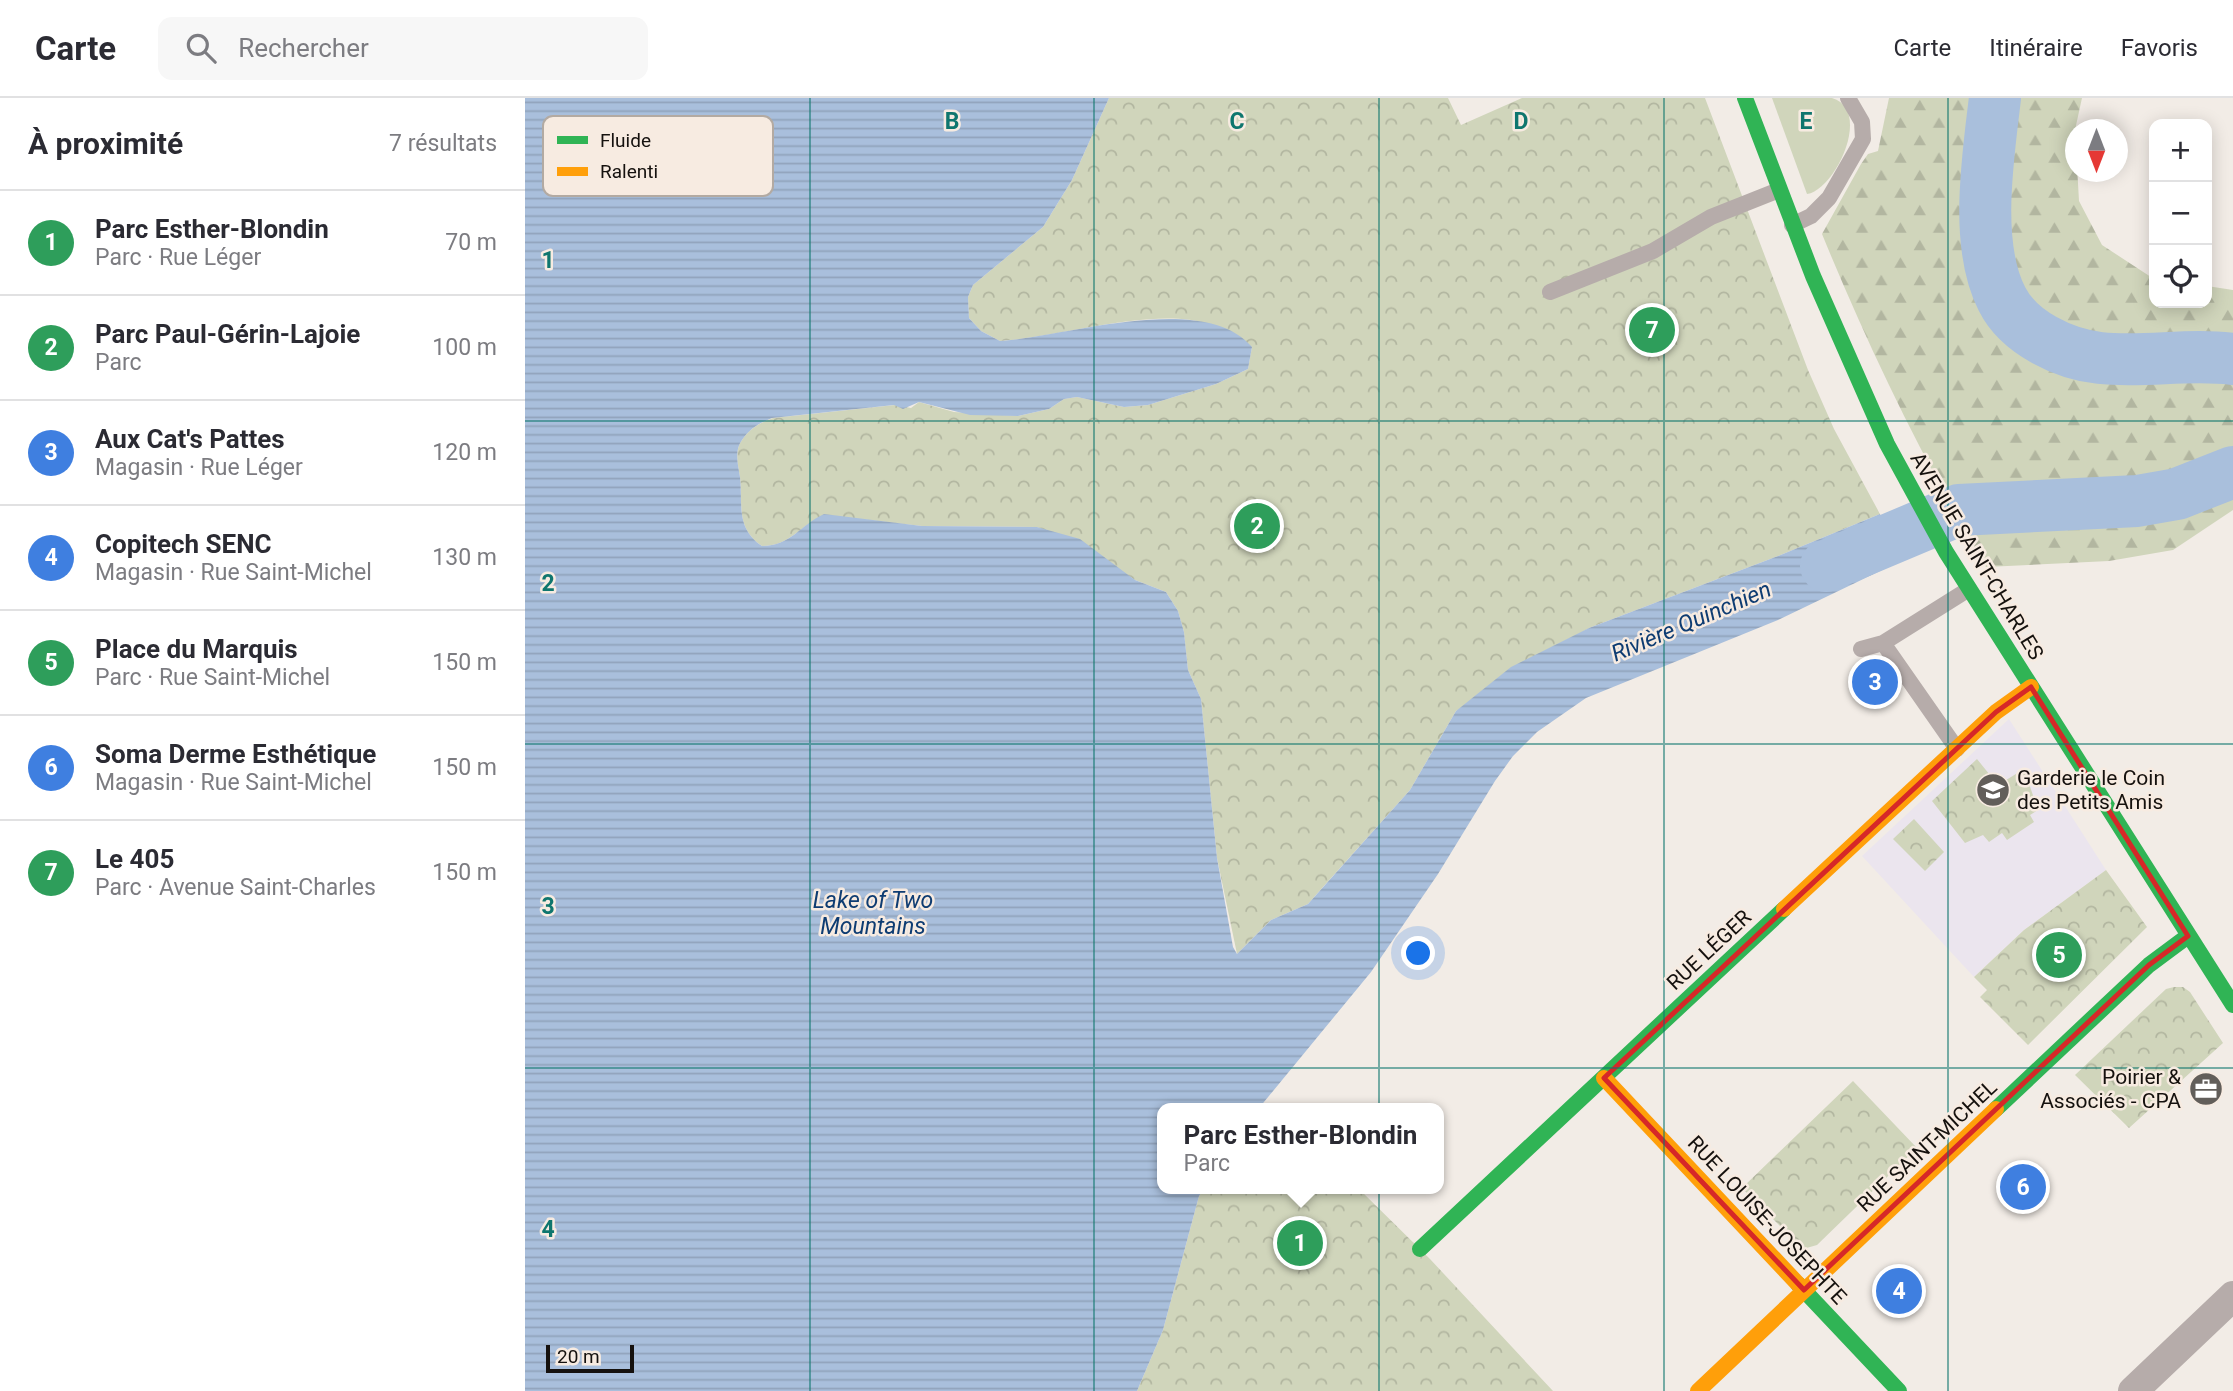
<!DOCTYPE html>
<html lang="fr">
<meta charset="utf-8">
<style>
body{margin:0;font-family:Roboto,sans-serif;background:#f7f7f7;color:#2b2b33}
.controls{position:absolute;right:21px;top:21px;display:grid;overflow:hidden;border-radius:14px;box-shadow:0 4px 18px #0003}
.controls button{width:63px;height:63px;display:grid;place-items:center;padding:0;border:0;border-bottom:2px solid #e1e1e2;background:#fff;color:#2b2b33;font:35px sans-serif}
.compass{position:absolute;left:1540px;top:21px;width:63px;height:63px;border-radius:50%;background:#fff;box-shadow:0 4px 18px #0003;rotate:180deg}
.scale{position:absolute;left:21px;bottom:18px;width:88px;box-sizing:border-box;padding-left:7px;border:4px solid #15110e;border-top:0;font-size:19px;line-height:24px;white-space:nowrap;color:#15110e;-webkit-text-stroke:5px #f7ebe1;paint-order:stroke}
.you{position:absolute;left:894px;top:856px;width:24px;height:24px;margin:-18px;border:5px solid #fff;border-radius:50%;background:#1a73e8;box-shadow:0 0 0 10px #1a73e833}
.badge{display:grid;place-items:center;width:46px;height:46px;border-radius:50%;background:#db2777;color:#fff;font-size:23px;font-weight:700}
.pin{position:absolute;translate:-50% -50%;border:4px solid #fff;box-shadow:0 2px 7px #0006}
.popup{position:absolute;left:632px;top:1005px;width:287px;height:91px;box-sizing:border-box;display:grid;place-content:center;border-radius:14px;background:#fff;filter:drop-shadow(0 2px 5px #0005);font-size:23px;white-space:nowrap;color:#7c7c81}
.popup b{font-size:26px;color:#2b2b33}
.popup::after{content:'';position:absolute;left:50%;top:100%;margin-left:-14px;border:14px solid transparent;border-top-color:#fff}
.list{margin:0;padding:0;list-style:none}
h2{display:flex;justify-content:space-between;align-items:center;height:91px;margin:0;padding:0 28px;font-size:30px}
h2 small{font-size:23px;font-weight:400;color:#7c7c81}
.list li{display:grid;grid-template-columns:46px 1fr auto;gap:21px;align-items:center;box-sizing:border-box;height:105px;padding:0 28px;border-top:2px solid #e1e1e2}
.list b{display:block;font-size:26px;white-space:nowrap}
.list p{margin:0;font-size:23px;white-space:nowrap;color:#7c7c81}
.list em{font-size:23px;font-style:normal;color:#7c7c81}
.icon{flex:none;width:38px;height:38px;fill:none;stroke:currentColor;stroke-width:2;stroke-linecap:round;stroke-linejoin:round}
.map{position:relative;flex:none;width:1708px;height:1293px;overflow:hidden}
header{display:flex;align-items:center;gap:42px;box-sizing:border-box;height:98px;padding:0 35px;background:#fff;border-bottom:2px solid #e1e1e2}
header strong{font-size:33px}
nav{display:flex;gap:38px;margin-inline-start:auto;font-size:24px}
.search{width:490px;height:63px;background:#f7f7f7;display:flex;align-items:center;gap:18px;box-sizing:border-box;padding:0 24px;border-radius:14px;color:#7c7c81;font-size:26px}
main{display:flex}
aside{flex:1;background:#fff}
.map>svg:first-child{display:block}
.education{fill:#ebe5ee}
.green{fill:#d0d5bb}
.forest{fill:url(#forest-firs)}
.park{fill:url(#park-crowns)}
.water{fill:url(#water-rules)}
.pier{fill:#f2ece6}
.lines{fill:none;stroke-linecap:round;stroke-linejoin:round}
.river{stroke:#a9bfdc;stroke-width:52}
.lane{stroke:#b6acaa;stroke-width:16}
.street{stroke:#b6acaa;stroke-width:30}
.fast{stroke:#30b455;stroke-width:16}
.slow{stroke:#ff9f0a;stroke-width:16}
.marked{fill:none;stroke:#d62828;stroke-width:5;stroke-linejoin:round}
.grid{fill:none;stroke:#0f766e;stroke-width:2;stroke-opacity:0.55}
.labels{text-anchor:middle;stroke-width:5;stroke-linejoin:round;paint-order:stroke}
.street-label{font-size:21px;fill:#15110e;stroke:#f7ebe1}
.poi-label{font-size:21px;fill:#15110e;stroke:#f7ebe1;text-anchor:start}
.water-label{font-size:23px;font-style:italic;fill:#0e3c72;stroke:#f7ebe1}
.key{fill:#f7ebe1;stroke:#b3aaa2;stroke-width:2}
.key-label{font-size:19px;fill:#15110e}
.grid-label{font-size:23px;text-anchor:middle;font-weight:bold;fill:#0f766e;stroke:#f7ebe1;stroke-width:5;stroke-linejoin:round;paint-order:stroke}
</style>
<header>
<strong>Carte</strong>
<div class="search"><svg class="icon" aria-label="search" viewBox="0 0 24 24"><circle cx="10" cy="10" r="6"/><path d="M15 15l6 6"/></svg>Rechercher</div>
<nav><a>Carte</a><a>Itinéraire</a><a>Favoris</a></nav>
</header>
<main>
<aside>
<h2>À proximité<small>7 résultats</small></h2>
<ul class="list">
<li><span class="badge" style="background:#2e9e5b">1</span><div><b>Parc Esther-Blondin</b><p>Parc · Rue Léger</p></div><em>70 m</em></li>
<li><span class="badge" style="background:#2e9e5b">2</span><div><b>Parc Paul-Gérin-Lajoie</b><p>Parc</p></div><em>100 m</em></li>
<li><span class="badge" style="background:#3f7fe0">3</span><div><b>Aux Cat's Pattes</b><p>Magasin · Rue Léger</p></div><em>120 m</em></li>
<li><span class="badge" style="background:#3f7fe0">4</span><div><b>Copitech SENC</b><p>Magasin · Rue Saint-Michel</p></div><em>130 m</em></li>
<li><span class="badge" style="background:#2e9e5b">5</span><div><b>Place du Marquis</b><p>Parc · Rue Saint-Michel</p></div><em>150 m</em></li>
<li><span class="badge" style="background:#3f7fe0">6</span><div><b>Soma Derme Esthétique</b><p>Magasin · Rue Saint-Michel</p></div><em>150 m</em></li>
<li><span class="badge" style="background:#2e9e5b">7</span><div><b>Le 405</b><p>Parc · Avenue Saint-Charles</p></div><em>150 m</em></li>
</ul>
</aside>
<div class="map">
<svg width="1708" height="1293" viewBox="0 0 1708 1293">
<defs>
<pattern id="forest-firs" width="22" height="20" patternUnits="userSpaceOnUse" patternTransform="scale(1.75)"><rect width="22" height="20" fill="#d0d5bb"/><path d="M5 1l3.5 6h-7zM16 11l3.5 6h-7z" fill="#b2b6a0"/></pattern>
<pattern id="park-crowns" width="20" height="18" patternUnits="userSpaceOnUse" patternTransform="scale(1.75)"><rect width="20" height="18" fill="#d0d5bb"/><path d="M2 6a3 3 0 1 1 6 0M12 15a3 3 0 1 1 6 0" fill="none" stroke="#b2b6a0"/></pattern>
<pattern id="water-rules" width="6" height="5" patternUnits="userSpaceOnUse" patternTransform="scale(1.75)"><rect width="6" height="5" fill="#a9bfdc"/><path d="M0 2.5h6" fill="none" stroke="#91a3bc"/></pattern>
</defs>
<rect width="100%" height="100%" fill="#f2ece6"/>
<path class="education" d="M 1484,621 L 1581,772 L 1499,832 L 1449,879 L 1337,758 Z"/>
<path class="green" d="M 1247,0 C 1265,0 1290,0 1307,0 C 1348,12 1310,92 1282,96 Z"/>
<path class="forest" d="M 1364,0 L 1557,0 L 1550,32 L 1554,103 L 1577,147 L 1629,181 L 1629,205 L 1682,205 L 1682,188 L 1708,192 L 1708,412 L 1648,452 L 1584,463 L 1461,469 C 1398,362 1344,251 1297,136 L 1336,66 L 1343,56 L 1353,53 Z"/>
<path class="park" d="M 584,0 L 923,0 L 936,27 L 997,0 L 1180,0 L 1283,272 L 1309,331 L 1355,416 L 1258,456 L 1064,530 L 931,613 L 885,692 L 798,789 L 783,806 L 746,822 L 712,856 L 692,760 L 676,601 L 663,572 L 659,534 L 653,513 L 641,494 L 610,482 L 582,464 L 512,429 L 397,428 L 299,417 C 275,427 266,448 237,448 C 210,430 218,405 215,379 C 213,366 209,353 217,342 C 225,330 235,325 248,320 L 370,307 L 386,310 L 394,304 L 429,314 L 493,318 L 524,311 L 539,301 L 552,299 L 599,309 L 623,307 L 691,286 L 723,271 L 727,249 C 714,242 699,231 684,226 C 629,208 535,239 475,243 L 456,233 L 444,220 L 443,199 L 448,187 L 518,129 L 547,82 Z
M 1452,661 L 1473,687 L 1499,671 L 1513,712 L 1505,717 L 1509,724 L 1482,742 L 1477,735 L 1464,744 L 1458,737 L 1440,745 L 1407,703 Z
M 1389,721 L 1419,754 L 1400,773 L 1368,741 Z
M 1581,772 L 1622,829 L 1503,947 L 1455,899 L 1462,892 L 1449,879 L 1499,832 Z
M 1649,889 L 1658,889 L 1665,894 L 1698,945 L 1604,1030 L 1550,977 L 1641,891 Z
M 1328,983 L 1392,1050 L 1292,1147 L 1278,1151 L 1217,1090 Z
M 679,1091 L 834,1091 L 905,1161 L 1028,1293 L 612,1293 L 638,1232 L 674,1098 Z"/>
<path class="water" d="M 0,0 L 584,0 L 547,82 L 518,129 L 448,187 L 443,199 L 444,220 L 456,233 L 475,243 C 541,239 678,192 727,249 L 723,271 L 691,286 L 623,307 L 599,309 L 552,299 L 539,301 L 524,311 L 493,318 L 445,317 L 394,304 L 378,311 L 369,307 L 247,320 C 235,325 225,330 217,342 C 209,353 213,366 215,379 C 218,405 210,430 237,448 C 266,448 275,427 299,416 L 397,428 L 512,429 L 555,441 L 610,482 L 641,494 L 653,513 L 659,534 L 663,572 L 676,601 L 692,760 L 708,849 L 712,856 L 746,822 L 783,806 L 885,692 L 931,613 L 986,569 L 1064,530 L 1258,456 L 1355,416 L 1380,461 L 1253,522 L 1061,600 L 1012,634 L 988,658 L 970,683 L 913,776 L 846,874 L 734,1010 L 637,1010 L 637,1091 L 679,1091 L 674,1098 L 638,1232 L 612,1293 L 0,1293 Z"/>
<path class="pier" d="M 1353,412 L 1358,414 L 1383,460 L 1382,464 Z"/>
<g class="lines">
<path class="river" d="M 1470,0 C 1463,59 1449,147 1477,201 C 1494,235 1539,256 1575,260 C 1619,265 1664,255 1708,261
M 1301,468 L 1434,412 L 1612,403 L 1652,396 L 1708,374"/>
<path class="lane" d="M 1267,127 L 1286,118 L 1304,100 L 1338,41 L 1337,24 L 1323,0
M 1025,194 L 1128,153 L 1186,119 L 1254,92
M 1336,551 L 1358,545
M 1432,651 L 1358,545 L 1444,491"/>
<path class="street" d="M 1608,1293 L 1708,1198"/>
<path class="fast" d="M 1220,0 L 1288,178 L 1362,346 L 1421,454 L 1708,907
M 1471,1011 L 1624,867 L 1663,838
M 895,1151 L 1259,811
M 1273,1186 L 1374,1293"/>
<path class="slow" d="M 1259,811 L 1471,614 L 1506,589
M 1079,980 L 1273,1186
M 1173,1293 L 1471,1011"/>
</g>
<path class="marked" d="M 1506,589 L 1663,838 L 1624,867 L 1279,1192 L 1079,980 L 1471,614 Z"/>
<path class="grid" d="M 285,0 L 285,1293M 569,0 L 569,1293M 854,0 L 854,1293M 1139,0 L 1139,1293M 1423,0 L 1423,1293M 0,323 L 1708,323M 0,646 L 1708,646M 0,970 L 1708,970"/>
<defs>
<g id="school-disc" transform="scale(1.75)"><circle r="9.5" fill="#625e5a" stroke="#f7ebe1"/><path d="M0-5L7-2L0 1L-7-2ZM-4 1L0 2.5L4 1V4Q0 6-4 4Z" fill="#fff"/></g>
<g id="office-disc" transform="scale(1.75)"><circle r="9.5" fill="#625e5a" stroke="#f7ebe1"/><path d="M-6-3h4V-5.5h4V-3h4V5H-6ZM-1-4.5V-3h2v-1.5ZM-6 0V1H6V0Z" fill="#fff"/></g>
</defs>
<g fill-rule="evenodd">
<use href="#school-disc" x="1468" y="692"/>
<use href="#office-disc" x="1681" y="991"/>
</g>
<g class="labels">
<g class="street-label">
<text transform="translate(1452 458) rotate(59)" y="7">AVENUE SAINT-CHARLES</text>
<text transform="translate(1184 852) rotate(-43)" y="7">RUE LÉGER</text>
<text transform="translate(1402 1048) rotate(-43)" y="7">RUE SAINT-MICHEL</text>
<text transform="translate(1242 1122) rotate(47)" y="7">RUE LOUISE-JOSEPHTE</text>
</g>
<g class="poi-label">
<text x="1492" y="687">Garderie le Coin<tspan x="1492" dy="24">des Petits Amis</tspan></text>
<text x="1656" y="986" text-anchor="end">Poirier &amp;<tspan x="1656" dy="24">Associés - CPA</tspan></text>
</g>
<g class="water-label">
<text transform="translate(1166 523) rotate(-23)" y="8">Rivière Quinchien</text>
<text x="348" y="810">Lake of Two<tspan x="348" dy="26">Mountains</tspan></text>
</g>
</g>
<rect x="18" y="18" width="230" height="80" rx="10" class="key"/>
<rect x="32" y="38" width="31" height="8" fill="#30b455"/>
<rect x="32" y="69" width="31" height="9" fill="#ff9f0a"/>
<g class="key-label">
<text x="75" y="49">Fluide</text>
<text x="75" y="80">Ralenti</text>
</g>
<g class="grid-label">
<text x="427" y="31">B</text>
<text x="712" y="31">C</text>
<text x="996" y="31">D</text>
<text x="1281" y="31">E</text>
<text x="23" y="170">1</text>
<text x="23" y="493">2</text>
<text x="23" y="816">3</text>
<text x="23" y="1139">4</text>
</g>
</svg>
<div class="controls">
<button>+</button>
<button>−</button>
<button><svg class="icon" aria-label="locate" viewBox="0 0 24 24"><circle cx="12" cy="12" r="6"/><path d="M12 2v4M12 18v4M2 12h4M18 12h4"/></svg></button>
</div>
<svg class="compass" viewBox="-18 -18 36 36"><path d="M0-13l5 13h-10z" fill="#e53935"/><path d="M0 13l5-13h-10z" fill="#7c7c81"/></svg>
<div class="scale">20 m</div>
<div class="you"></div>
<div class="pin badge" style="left:775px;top:1145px;background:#2e9e5b">1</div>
<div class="popup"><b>Parc Esther-Blondin</b>Parc</div>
<div class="pin badge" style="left:732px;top:428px;background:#2e9e5b">2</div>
<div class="pin badge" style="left:1350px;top:584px;background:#3f7fe0">3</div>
<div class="pin badge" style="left:1374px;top:1193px;background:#3f7fe0">4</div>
<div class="pin badge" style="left:1534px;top:857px;background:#2e9e5b">5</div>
<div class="pin badge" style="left:1498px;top:1089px;background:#3f7fe0">6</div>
<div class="pin badge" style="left:1127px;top:232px;background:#2e9e5b">7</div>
</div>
</main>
